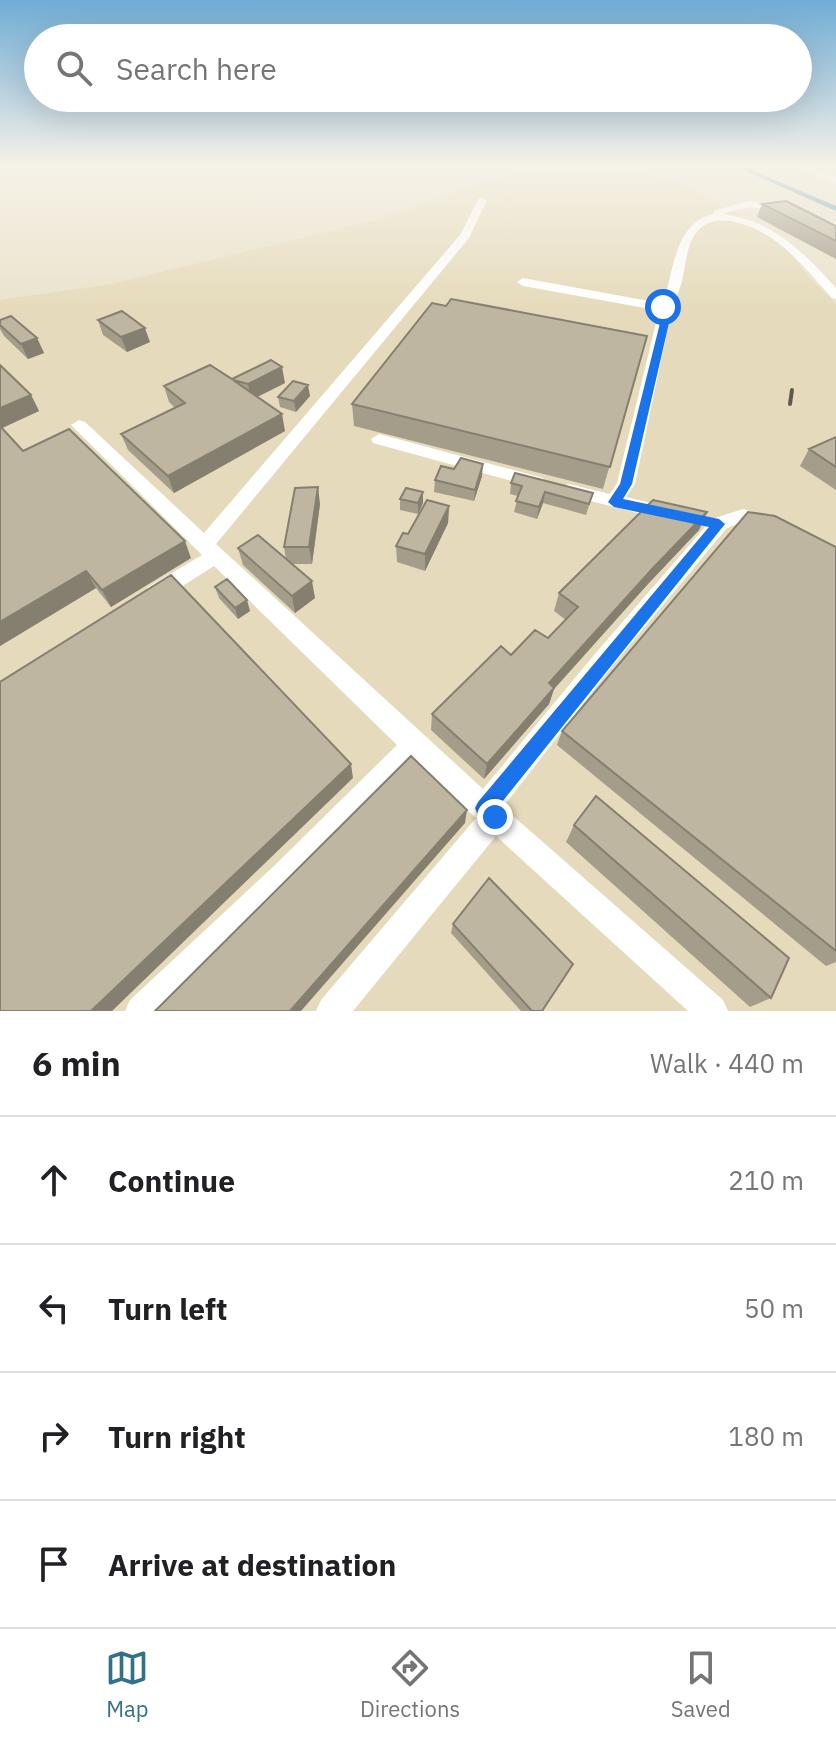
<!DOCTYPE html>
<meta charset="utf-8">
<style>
body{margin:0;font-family:"IBM Plex Sans",sans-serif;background:#f2f2f2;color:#202124}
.stop{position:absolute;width:24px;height:24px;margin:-18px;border:6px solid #1a73e8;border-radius:50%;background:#fff}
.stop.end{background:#1a73e8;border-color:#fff;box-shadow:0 2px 8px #0008}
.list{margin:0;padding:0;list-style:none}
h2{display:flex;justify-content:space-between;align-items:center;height:104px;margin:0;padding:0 32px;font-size:34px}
h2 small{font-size:26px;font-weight:400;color:#757577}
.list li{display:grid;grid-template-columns:52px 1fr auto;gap:24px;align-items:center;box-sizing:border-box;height:128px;padding:0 32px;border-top:2px solid #e0e0e0}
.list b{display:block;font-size:30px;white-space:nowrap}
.list em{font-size:26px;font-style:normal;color:#757577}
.icon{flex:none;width:44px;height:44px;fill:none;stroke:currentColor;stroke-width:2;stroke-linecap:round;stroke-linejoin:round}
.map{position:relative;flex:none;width:836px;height:1011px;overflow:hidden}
.search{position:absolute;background:#fff;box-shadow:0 8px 32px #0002;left:24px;right:24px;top:24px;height:88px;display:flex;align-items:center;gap:20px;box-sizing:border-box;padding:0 28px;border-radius:44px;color:#757577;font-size:30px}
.sheet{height:616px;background:#fff}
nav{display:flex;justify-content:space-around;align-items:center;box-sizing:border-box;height:112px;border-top:2px solid #e0e0e0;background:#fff;font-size:22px;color:#757577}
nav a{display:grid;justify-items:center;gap:4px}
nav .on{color:#337187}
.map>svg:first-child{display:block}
.built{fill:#e5dbbc}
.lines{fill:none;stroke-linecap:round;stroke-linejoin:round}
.canal{fill:#5da0b9;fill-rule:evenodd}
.minor{fill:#fff;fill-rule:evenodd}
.rail{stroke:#5e5a4d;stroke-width:4}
.wall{fill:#a39d8a}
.shaded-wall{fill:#857f70}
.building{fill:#beb6a0;stroke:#857f70;stroke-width:2}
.route{fill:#1a73e8}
</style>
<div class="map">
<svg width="836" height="1011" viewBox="0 0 836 1011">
<rect width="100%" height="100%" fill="#eae3cc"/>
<path class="built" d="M 605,166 L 675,180 L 780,238 L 807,275 L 836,304 L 836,1011 L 0,1011 L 0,300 L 112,284 L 380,219 L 502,176 L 557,167 Z"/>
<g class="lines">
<path class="canal" d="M 732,165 L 740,165 L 836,206 L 836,211 Z"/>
<path class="minor" d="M 794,165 L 805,165 L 836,177 L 836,183 Z
M 479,198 L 487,200 L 469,238 L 216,544 L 483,789 L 594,655 L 712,519 L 743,509 L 775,518 L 777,523 L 775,528 C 755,533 748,516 726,529 L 610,669 L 503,807 L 723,1000 L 728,1011 L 688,1011 L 496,836 L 353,1011 L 316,1011 L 321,1000 L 476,818 L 415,762 L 294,886 L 164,1011 L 125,1011 L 130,1000 L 274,866 L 397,745 L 214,566 L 162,599 L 155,601 L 148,599 L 145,593 L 148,587 L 202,555 L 71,425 L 79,420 L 85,422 L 204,533 L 460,235 Z
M 748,201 L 781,204 L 836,224 L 836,231 C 797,218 765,197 723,214 C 774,221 803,252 836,288 L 836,299 L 832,298 C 802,265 775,228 729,221 C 710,218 697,226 690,244 C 682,267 685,297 664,312 L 670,318 L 635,484 L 626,497 L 671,508 L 674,513 L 665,520 L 563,494 L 560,490 L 563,486 L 569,484 L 610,494 L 617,483 L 657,319 L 645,308 L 523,286 L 517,282 L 523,278 L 649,301 L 657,305 L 664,300 C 674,269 675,223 713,214 L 714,211 Z
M 379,434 L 543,478 L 546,482 L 537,488 L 373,443 L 371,439 Z"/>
<path class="rail" d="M 790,404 L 792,390"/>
</g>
<path class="wall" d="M 762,204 L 836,226 L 836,259 L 757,217 Z
M 0,320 L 37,338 L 44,353 L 28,359 L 4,336 L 0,329 Z
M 98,320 L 150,342 L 127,352 L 103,335 Z
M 647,336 L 603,489 L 354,426 L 352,404 Z
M 0,365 L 31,395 L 39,411 L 2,428 L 23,451 L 191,558 L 111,607 L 96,588 L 0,646 Z
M 232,379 L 285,383 L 257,397 L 285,431 L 174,493 L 128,450 L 121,434 L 175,408 L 169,402 L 164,386 Z
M 310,396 L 296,412 L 280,407 L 278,397 Z
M 836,437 L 836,490 L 800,466 L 809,449 Z
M 482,476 L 474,501 L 434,492 L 435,480 Z
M 511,483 L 593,493 L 586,515 L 543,503 L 537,519 L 514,512 L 518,496 L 510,494 Z
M 400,499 L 423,503 L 418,514 L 400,510 Z
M 320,504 L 312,564 L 291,564 L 315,598 L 295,613 L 243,565 L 238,548 L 286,560 L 284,547 Z
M 449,506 L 448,523 L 425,571 L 397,562 L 396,546 L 408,534 Z
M 707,512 L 699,530 L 647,585 L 554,689 L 549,704 L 484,779 L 431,730 L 432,714 L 511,655 L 548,638 L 566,620 L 554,611 L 559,593 Z
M 836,547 L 836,962 L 826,966 L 557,745 L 562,731 Z
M 215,587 L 250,611 L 238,619 L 219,598 Z
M 574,825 L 771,998 L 750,1007 L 566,842 Z
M 453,924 L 542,1011 L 521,1011 L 451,933 Z"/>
<path class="shaded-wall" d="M 145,328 L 150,342 L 127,352 L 121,337 Z
M 37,338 L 44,353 L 28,359 L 21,344 Z
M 282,367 L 285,383 L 251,400 L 248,384 Z
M 308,385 L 310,396 L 296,412 L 294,401 Z
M 31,395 L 39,411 L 0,429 L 0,408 Z
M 282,414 L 285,431 L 174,493 L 168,476 Z
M 483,464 L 482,476 L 474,501 L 475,490 Z
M 318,487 L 320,504 L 312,564 L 309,547 Z
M 423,492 L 423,503 L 418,514 L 418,503 Z
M 545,492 L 543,503 L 537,519 L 539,507 Z
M 449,506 L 448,523 L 425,571 L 425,554 Z
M 707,512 L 699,530 L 647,585 L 554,689 L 549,704 L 484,779 L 487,764 L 549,683 L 654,567 Z
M 185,541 L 191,558 L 111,607 L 102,590 Z
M 86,571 L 96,588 L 0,646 L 0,622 Z
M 312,581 L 315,598 L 295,613 L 292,596 Z
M 247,600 L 250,611 L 238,619 L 235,608 Z
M 351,764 L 353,778 L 112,1011 L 91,1011 Z
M 467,810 L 465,823 L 301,1011 L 290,1011 Z"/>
<path class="building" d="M 786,201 L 836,226 L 836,241 L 762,204 Z
M 451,299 L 647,336 L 610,467 L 352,404 L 432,303 L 446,306 Z
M 122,311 L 145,328 L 121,337 L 98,320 Z
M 11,316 L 37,338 L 21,344 L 0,325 L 0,320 Z
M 271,360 L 282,367 L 248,384 L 233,380 L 282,414 L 168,476 L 121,434 L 185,403 L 164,386 L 210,365 L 232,379 Z
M 0,365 L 31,395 L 0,408 Z
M 293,381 L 308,385 L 294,401 L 278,397 Z
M 0,426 L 23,451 L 69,429 L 185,541 L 102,590 L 86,571 L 0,622 Z
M 836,437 L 836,467 L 809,449 Z
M 461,458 L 483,464 L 475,490 L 435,480 L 441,466 L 454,469 Z
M 515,473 L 593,493 L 589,504 L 545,492 L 539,507 L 516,501 L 522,486 L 511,483 Z
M 318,487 L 309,547 L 284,547 L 295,488 Z
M 406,488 L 423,492 L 418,503 L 400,499 Z
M 427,500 L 449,506 L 425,554 L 396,546 L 403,533 L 408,534 Z
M 653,500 L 707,512 L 654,567 L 549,683 L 554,688 L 487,764 L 432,714 L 501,646 L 511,655 L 535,630 L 548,638 L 578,607 L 559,593 Z
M 748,512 L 775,516 L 836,547 L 836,951 L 562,731 Z
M 258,535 L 312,581 L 292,596 L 238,548 Z
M 171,575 L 351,764 L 91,1011 L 0,1011 L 0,682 Z
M 227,579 L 247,600 L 235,608 L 215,587 Z
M 411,756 L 467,810 L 290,1011 L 155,1011 Z
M 596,796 L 789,958 L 771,998 L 574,825 Z
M 489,878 L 573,964 L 542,1011 L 532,1011 L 453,924 Z"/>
<linearGradient id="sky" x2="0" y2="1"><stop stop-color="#70acd5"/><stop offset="0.54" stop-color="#f6f2e8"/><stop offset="1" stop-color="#f6f2e8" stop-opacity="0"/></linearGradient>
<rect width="836" height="306" fill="url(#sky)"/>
<path class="route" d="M 660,305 L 668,307 L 663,311 L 669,323 L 632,484 L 623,499 L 719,519 L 725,524 L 498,807 L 505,817 L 502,824 L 495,827 L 478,815 L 475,808 L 478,802 L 709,527 L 614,507 L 608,502 L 620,484 L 660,323 L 653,310 Z"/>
</svg>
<div class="stop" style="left:663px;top:307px"></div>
<div class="stop end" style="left:495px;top:817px"></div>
<div class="search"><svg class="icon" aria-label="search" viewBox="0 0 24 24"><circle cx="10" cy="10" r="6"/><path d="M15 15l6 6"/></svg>Search here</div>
</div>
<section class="sheet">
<h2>6 min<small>Walk · 440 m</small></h2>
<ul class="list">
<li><svg class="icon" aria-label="ahead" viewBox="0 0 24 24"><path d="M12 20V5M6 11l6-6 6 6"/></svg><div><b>Continue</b></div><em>210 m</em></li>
<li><svg class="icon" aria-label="left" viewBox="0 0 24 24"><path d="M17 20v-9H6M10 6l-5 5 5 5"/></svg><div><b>Turn left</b></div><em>50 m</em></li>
<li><svg class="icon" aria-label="right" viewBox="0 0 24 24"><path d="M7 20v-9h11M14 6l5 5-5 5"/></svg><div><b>Turn right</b></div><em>180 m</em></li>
<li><svg class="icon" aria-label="arrive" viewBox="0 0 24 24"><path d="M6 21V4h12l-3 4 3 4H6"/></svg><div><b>Arrive at destination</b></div></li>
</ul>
</section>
<nav>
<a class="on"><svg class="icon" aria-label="map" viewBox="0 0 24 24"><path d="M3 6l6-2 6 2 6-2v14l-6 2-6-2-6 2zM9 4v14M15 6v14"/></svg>Map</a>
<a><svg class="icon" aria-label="directions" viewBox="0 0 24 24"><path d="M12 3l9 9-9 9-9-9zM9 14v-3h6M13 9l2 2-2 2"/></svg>Directions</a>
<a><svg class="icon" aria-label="saved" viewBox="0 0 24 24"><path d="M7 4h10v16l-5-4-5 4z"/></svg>Saved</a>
</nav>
